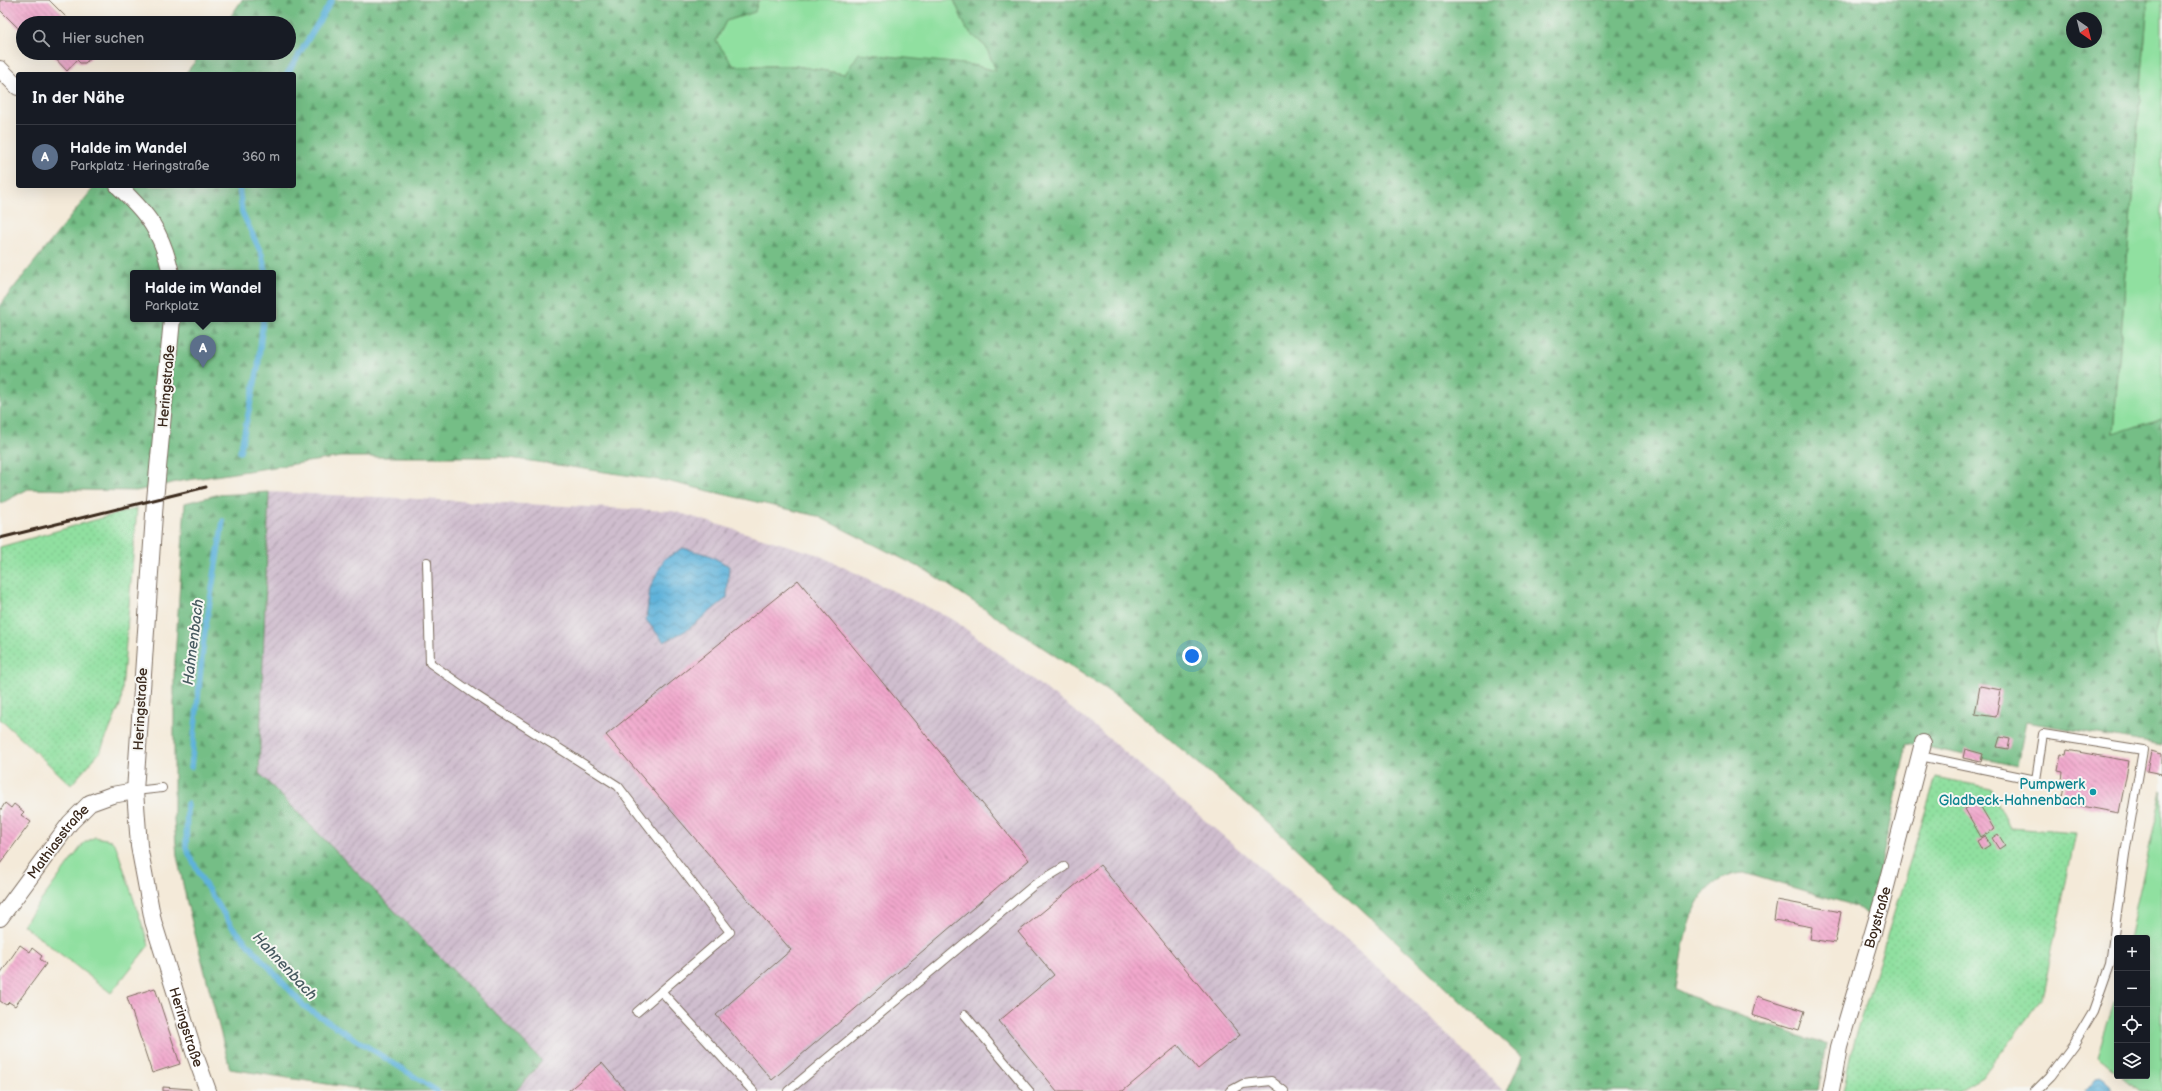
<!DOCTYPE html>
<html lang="de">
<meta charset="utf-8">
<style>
body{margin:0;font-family:"Balsamiq Sans",sans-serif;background:#20242c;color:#f1f3f6}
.controls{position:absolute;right:12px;bottom:12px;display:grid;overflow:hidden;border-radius:4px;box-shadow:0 4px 16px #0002}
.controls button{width:36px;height:36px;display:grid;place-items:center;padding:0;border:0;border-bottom:1px solid #363941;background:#171b24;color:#f1f3f6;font:20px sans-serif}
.compass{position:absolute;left:2066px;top:12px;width:36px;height:36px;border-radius:50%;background:#171b24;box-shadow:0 4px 16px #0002;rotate:145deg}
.you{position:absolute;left:1192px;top:656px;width:14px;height:14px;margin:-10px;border:3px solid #fff;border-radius:50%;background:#1a73e8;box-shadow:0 0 0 6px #1a73e833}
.badge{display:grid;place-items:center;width:26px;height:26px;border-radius:50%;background:#d690ce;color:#fff;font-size:13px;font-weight:700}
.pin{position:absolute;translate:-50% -33px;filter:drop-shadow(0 1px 2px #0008)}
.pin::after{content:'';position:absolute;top:21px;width:14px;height:12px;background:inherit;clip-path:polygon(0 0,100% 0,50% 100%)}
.popup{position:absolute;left:130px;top:270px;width:146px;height:52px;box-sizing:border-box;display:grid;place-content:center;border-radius:4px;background:#171b24;filter:drop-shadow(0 1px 3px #0005);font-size:13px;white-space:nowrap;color:#9ea1a6}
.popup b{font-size:15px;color:#f1f3f6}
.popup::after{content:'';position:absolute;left:50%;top:100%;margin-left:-8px;border:8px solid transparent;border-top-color:#171b24}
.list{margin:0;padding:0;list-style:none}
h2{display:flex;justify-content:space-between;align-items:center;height:52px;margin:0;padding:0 16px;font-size:17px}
h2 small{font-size:13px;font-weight:400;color:#9ea1a6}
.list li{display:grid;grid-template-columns:26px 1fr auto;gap:12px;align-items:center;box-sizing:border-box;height:64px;padding:0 16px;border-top:1px solid #363941}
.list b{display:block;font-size:15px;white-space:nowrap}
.list p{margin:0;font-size:13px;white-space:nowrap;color:#9ea1a6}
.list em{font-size:13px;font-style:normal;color:#9ea1a6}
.icon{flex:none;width:22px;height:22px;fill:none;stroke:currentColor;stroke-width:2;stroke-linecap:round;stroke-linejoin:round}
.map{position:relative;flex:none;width:2162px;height:1091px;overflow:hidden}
.search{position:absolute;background:#171b24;box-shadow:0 4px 16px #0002;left:16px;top:16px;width:280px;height:44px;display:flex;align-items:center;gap:10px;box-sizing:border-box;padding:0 14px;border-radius:22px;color:#9ea1a6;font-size:15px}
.panel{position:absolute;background:#171b24;box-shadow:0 4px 16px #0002;left:16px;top:72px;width:280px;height:116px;border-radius:4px}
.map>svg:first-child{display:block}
.industrial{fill:url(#industrial-furrows)}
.grass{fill:#90e0a0;stroke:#66855f}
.forest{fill:url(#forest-firs);stroke:#587452;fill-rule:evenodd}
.park{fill:url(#park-dots);stroke:#66855f}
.water{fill:url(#water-waves);stroke:#4c6e7c}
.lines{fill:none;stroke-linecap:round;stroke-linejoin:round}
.stream{stroke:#5eb2da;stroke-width:5.5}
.building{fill:url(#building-back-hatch)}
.lane-casing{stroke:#7c6d5f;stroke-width:10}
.street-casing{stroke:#7c6d5f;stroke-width:18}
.lane{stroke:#fff;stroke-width:8}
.street{stroke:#fff;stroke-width:16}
.rail{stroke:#3b2a1e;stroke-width:3}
.culture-dot{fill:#0f9aa8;stroke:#f6f6f2;stroke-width:1.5}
.labels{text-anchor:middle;stroke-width:4;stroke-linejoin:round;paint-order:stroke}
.street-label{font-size:14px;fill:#3b2a1e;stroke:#f6f6f2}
.culture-label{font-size:14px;fill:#0d838f;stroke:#f6f6f2;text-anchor:end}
.water-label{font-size:15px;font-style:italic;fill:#475a60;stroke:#f6f6f2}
</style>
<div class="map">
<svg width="2162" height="1091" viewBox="0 0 2162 1091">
<defs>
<pattern id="industrial-furrows" width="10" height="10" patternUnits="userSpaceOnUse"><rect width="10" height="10" fill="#cfbdce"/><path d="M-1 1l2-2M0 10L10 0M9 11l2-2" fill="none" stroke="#a99aa7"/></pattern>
<pattern id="forest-firs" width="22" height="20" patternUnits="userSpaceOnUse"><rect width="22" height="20" fill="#74be86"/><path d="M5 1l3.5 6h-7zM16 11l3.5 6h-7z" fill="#609b6d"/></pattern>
<pattern id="park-dots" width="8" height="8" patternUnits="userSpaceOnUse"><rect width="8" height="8" fill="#90e0a0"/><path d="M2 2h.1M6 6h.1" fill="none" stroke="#7dc089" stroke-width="1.8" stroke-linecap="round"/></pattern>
<pattern id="water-waves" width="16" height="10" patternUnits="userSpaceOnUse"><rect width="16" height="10" fill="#5eb2da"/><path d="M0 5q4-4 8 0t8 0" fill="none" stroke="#4f91b0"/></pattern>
<pattern id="building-back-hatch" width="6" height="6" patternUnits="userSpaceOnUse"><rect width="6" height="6" fill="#f1a7cc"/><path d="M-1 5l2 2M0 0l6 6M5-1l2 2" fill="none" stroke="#c488a5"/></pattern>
</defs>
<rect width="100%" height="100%" fill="#f6f6f2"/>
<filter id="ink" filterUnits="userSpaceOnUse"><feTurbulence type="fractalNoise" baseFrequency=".025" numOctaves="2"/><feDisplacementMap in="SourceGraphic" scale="8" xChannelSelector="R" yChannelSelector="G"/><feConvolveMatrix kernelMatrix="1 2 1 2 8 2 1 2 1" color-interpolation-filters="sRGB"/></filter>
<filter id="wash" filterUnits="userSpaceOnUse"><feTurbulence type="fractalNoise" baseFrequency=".012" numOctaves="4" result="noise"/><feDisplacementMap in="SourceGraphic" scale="16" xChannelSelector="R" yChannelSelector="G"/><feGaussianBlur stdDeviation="0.9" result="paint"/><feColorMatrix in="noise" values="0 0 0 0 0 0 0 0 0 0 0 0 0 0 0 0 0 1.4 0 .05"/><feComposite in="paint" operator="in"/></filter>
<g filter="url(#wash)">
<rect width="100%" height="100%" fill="#f4ead9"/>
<path class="industrial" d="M 269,492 L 673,511 L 816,554 L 954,620 L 1093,725 L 1398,985 L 1503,1091 L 516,1091 L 542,1061 L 258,773 Z"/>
<path class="grass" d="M 758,0 L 954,0 L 967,30 L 986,47 L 997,71 L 972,65 L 845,74 L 796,66 L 734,66 L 716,41 L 726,21 L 754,12 Z
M 2148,0 L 2162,0 L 2162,418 L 2113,435 Z
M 2162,605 L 2162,671 L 2154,638 Z
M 2162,791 L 2162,1091 L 2139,1091 L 2121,1076 L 2147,1076 L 2147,938 L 2129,938 Z
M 95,837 L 111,840 L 116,846 L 149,945 L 111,993 L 23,925 L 84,843 Z
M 2117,994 L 2117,1073 L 2097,1056 Z"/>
<path class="forest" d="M 242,0 L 758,0 L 755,12 L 726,21 L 716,41 L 734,66 L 796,66 L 845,74 L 859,53 L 972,65 L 996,71 L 986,47 L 967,30 L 954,0 L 2148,0 L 2113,434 L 2162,418 L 2162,605 L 2154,638 L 2162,671 L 2162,745 L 2026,722 L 2017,766 L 1907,743 L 1870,917 L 1856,906 L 1744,873 C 1687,877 1684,946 1676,989 L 1712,1006 L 1827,1045 L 1818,1091 L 1507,1091 L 1522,1058 L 1259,814 L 1125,702 L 927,571 L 817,516 L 666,481 L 503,457 L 341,457 L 181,481 L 136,491 L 28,489 L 0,504 L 0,305 L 95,186 L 294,186 L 294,74 L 185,74 L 202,53 L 289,53 L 289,23 L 226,23 ZM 2072,18 L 2096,18 L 2096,42 L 2072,42 ZM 133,273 L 273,273 L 273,319 L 133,319 Z
M 269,492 L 259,773 L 542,1061 L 516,1091 L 372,1091 L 230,1069 L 187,903 L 177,856 L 174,820 L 174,675 L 185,503 L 216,495 Z"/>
<path class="park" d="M 137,508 L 121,703 L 100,752 L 71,785 L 0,719 L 0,547 Z
M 1936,777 L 1990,788 L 2011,828 L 2076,833 L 2042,999 L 1982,1077 L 1958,1091 L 1843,1091 L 1852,1049 Z"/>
<path class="water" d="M 683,548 L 709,555 L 729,566 L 727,598 L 687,630 L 664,642 L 646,620 L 650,588 L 664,559 Z
M 2102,1077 L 2109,1083 L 2113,1091 L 2085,1091 L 2096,1078 Z"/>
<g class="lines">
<path class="stream" d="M 287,74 L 332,0
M 239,186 L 242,212 L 262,255 L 266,273
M 240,452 L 258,368 L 263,319
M 191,767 L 204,638 L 223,521
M 187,804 L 186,848 L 204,883 L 231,925 L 305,1007 L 437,1091"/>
</g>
<g id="blocks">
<path class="building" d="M 0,0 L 49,0 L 72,23 L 23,23 L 23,33 L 0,10 Z
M 50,53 L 96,53 L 85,63 L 80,63 L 77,60 L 67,71 Z
M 798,580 L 1029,860 L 772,1080 L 716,1015 L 791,950 L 606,735 Z
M 1980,686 L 2001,690 L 1996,717 L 1975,714 Z
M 2000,737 L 2010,739 L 2008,749 L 1997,747 Z
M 1965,749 L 1983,754 L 1981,762 L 1963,758 Z
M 2067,750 L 2129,761 L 2119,813 L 2061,802 L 2065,781 L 2062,781 L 2063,772 L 2058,771 L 2061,754 L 2066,755 Z
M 2151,751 L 2162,754 L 2162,774 L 2147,771 Z
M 1978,802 L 1994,829 L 1981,837 L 1965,809 Z
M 5,803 L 11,808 L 14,804 L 24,812 L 21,815 L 31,822 L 0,864 L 0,811 Z
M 1998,834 L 2005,845 L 1999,849 L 1992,838 Z
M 1985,836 L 1990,845 L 1982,850 L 1977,841 Z
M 1100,865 L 1240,1035 L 1198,1069 L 1178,1045 L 1123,1091 L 1057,1091 L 999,1021 L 1054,975 L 1018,932 Z
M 1777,900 L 1841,912 L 1835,943 L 1810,939 L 1812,927 L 1774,920 Z
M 20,945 L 30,952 L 32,948 L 42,956 L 40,959 L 46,964 L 15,1006 L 9,1002 L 6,1005 L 0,1001 L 0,974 Z
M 155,988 L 180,1064 L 152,1073 L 127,997 Z
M 1757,996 L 1805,1011 L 1799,1030 L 1752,1015 Z
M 602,1063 L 626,1091 L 568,1091 Z
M 163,1087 L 191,1089 L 191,1091 L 163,1091 Z"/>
</g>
</g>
<g filter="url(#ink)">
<use href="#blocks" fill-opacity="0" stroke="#7c6d5f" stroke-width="1"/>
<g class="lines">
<g class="lane-casing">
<path id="lane" d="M 427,562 L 430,663 L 474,694 L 618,786 L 730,932 L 637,1012
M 1920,756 L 2036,780 L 2043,734 L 2143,750 L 2125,854 L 2110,964 L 2093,1012 L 2074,1044 L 2050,1076 L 2035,1091
M 135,791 L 162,788
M 661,991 L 753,1091
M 965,1015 L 1029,1091
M 788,1091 L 1034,885 L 1064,867
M 1230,1091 L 1243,1084 L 1271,1081 L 1284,1091"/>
</g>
<g class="street-casing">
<g id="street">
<path d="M 0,69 L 18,87"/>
<path d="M 118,186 C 148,214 162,232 171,273"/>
<path id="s1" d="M 172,319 L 155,500 L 135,791 L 139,846 L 153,921 L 194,1052 L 208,1091"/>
<path id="s2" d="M 0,918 L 70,823 L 90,803 L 112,795 L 135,791"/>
<path id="s3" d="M 1831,1091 L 1839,1047 L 1882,902 L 1923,743"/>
</g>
</g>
<use href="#lane" class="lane"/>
<use href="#street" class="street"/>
<path class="rail" d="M 0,538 L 206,487"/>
</g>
</g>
<circle class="culture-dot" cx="2093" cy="792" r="4"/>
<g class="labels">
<g class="street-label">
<text transform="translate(166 386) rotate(-85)" y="5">Heringstraße</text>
<text transform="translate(140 709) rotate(-87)" y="5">Heringstraße</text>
<text dy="5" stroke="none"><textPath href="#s2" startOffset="96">Mathiasstraße</textPath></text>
<text dy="5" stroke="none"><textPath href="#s3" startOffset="180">Boystraße</textPath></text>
<text dy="5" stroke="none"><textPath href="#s1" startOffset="716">Heringstraße</textPath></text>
</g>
<g class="culture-label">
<text x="2085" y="789">Pumpwerk<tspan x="2085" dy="16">Gladbeck-Hahnenbach</tspan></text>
</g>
<g class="water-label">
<text transform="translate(193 642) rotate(-83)" y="5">Hahnenbach</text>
<text transform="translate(285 966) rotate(47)" y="5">Hahnenbach</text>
</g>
</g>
</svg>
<div class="controls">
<button>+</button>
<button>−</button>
<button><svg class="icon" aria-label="locate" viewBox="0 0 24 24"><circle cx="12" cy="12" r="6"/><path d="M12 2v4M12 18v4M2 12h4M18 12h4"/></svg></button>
<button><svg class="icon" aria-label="layers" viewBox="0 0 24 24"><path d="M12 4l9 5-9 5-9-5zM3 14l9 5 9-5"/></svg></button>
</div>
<svg class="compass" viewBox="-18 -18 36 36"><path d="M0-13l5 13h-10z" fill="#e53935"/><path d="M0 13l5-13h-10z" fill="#9ea1a6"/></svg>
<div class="you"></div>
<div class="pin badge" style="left:203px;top:368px;background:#5c6f8a">A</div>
<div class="popup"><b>Halde im Wandel</b>Parkplatz</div>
<div class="search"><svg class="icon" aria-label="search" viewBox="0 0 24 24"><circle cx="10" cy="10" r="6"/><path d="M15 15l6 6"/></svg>Hier suchen</div>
<section class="panel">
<h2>In der Nähe<small></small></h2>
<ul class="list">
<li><span class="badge" style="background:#5c6f8a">A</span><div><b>Halde im Wandel</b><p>Parkplatz · Heringstraße</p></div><em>360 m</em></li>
</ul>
</section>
</div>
